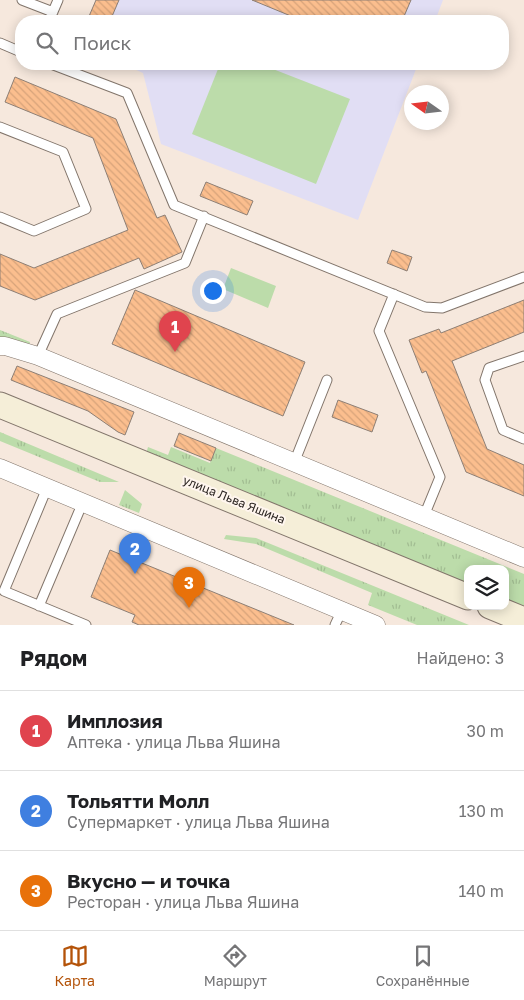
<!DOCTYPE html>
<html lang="ru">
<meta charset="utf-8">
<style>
body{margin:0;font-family:"Golos Text",sans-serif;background:#f6f6f6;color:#202124}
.controls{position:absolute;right:15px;bottom:15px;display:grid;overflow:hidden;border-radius:10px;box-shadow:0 2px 12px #0003}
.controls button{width:45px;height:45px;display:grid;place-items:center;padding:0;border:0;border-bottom:1px solid #e0e0e0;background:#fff;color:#202124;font:25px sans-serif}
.compass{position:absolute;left:404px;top:85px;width:45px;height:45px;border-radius:50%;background:#fff;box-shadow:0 2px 12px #0003;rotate:284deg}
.you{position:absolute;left:212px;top:290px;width:18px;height:18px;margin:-12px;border:4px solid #fff;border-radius:50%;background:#1a73e8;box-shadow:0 0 0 8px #1a73e833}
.badge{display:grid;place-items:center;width:32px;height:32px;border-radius:50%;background:#b45309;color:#fff;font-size:16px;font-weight:700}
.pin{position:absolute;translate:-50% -41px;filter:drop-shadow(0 1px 2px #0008)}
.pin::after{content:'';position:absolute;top:26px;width:18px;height:15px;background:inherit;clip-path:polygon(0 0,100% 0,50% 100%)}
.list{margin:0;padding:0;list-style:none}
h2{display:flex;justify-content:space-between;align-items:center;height:65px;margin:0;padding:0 20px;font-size:21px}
h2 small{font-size:16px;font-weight:400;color:#757577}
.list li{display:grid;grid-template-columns:32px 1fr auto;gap:15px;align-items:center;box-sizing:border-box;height:80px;padding:0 20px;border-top:1px solid #e0e0e0}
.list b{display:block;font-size:19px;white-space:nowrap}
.list p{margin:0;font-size:16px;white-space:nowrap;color:#757577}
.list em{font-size:16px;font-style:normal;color:#757577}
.icon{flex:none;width:28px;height:28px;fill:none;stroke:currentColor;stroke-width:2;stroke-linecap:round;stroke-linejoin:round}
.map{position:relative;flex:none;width:524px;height:625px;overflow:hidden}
.search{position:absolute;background:#fff;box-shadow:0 2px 12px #0003;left:15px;right:15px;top:15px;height:55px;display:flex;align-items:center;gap:12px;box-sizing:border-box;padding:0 18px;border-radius:20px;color:#757577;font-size:19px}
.sheet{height:305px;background:#fff}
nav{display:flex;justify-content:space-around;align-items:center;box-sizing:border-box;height:70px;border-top:1px solid #e0e0e0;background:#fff;font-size:14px;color:#757577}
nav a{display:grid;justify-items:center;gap:2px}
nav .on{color:#b45309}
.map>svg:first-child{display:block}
.education{fill:#e1def4}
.grass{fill:url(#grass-tufts)}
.pitch{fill:#bcdcaa}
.building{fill:url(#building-back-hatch);stroke:#8d7f75}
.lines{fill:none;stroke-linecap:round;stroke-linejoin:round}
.service-casing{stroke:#82756b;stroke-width:11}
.minor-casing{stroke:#82756b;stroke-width:19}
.secondary-casing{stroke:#82756b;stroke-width:27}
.service{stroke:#fff;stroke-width:9}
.minor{stroke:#fff;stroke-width:18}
.secondary{stroke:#f5eed8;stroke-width:25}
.labels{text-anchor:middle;stroke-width:4;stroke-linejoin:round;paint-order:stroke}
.street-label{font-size:12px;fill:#2d2723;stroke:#fff6ef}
</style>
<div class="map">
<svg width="524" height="625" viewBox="0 0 524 625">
<defs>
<pattern id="grass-tufts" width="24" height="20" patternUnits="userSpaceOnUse" patternTransform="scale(1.25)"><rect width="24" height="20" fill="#bcdcaa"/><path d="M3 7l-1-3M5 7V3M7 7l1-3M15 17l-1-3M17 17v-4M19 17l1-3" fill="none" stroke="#a2bd92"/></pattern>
<pattern id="building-back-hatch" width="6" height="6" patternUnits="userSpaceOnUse" patternTransform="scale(1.25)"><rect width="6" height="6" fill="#fbbe8e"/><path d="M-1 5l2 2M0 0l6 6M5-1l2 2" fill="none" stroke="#d7a37a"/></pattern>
</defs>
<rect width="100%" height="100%" fill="#f6e8dd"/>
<path class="education" d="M 96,0 L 443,0 L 435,21 L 87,21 Z
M 123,64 L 418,64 L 358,220 L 161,144 L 143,73 Z"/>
<path class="grass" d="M 0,330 L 30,342 L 29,346 L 0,342 Z
M 0,432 L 119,482 L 100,482 L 0,441 Z
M 148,447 L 168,455 L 171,447 L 210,463 L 216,448 L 524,574 L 524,609 L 505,602 L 505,569 L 468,569 L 468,586 L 146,454 Z
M 125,490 L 142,504 L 139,513 L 119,505 Z
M 226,535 L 256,538 L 469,625 L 417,625 L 368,605 L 372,593 L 256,544 L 224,539 Z"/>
<path class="pitch" d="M 220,64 L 260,64 L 350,99 L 316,184 L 192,134 Z
M 231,268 L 276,286 L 268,308 L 223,289 Z"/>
<path class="building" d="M 96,0 L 119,0 L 110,21 L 87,21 Z
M 252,0 L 411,0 L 402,21 L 303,21 Z
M 15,77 L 116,119 L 157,218 L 165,215 L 182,252 L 144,269 L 139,258 L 35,300 L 0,286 L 0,254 L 34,268 L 128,230 L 93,138 L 5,102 Z
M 206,182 L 253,201 L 247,215 L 200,196 Z
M 392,250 L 412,257 L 407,271 L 387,263 Z
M 135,290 L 305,362 L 283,416 L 112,344 Z
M 524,300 L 524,332 L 452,361 L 487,449 L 524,465 L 524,496 L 466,472 L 426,371 L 422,373 L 409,340 L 439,329 L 441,333 Z
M 17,366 L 134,412 L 125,435 L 118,432 L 88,411 L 11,380 Z
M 338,400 L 378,415 L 372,432 L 332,417 Z
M 179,433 L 216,448 L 211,461 L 174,446 Z
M 110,550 L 294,625 L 139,625 L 132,622 L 135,615 L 91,597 Z"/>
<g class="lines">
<g class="service-casing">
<path id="service" d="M 22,0 L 53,12
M 49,21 L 58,0
M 0,43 L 21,52
M 51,64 L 127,93 L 174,205 L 425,307 L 442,308 L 524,277
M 0,127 L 63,152 L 86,209 L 34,231 L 0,217
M 394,294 L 379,331 L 440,477 L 424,516
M 38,356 L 57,314 L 185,263 L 204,216
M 524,356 L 489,368 L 485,380 L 503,430 L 524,439
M 294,463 L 327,380
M 47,488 L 4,591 L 86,625
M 39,606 L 83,502
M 335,625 L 342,610"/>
</g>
<g class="minor-casing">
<path id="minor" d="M 0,346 L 5,346 L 38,356 L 524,558
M 0,468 L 376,625"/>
</g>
<g class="secondary-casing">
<path id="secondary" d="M 0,405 L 468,597
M 490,606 L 524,620"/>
</g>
<use href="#service" class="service"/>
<use href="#minor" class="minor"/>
<use href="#secondary" class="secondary"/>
</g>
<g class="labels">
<g class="street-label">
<text transform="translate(234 500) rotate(22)" y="4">улица Льва Яшина</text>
</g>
</g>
</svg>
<div class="controls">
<button><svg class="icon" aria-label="layers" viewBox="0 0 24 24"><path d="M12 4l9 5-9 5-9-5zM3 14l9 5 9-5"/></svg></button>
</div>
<svg class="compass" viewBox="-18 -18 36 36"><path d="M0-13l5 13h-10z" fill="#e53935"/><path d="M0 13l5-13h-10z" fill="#757577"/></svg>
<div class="you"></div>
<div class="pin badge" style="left:175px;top:352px;background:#e0444e">1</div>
<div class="pin badge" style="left:135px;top:574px;background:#3f7fe0">2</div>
<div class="pin badge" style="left:189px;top:608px;background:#e8710a">3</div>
<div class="search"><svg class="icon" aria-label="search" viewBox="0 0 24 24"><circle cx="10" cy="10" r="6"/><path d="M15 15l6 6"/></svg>Поиск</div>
</div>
<section class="sheet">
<h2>Рядом<small>Найдено: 3</small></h2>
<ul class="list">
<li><span class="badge" style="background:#e0444e">1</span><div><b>Имплозия</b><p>Аптека · улица Льва Яшина</p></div><em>30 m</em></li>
<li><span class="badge" style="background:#3f7fe0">2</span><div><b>Тольятти Молл</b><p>Супермаркет · улица Льва Яшина</p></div><em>130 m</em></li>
<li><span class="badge" style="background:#e8710a">3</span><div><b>Вкусно — и точка</b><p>Ресторан · улица Льва Яшина</p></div><em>140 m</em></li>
</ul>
</section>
<nav>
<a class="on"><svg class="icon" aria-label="map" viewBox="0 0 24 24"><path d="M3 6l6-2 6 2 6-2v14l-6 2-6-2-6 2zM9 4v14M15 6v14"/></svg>Карта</a>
<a><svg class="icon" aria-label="directions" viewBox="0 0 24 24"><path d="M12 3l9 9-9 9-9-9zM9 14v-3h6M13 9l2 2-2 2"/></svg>Маршрут</a>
<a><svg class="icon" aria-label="saved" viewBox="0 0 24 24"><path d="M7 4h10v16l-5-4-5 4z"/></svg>Сохранённые</a>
</nav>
